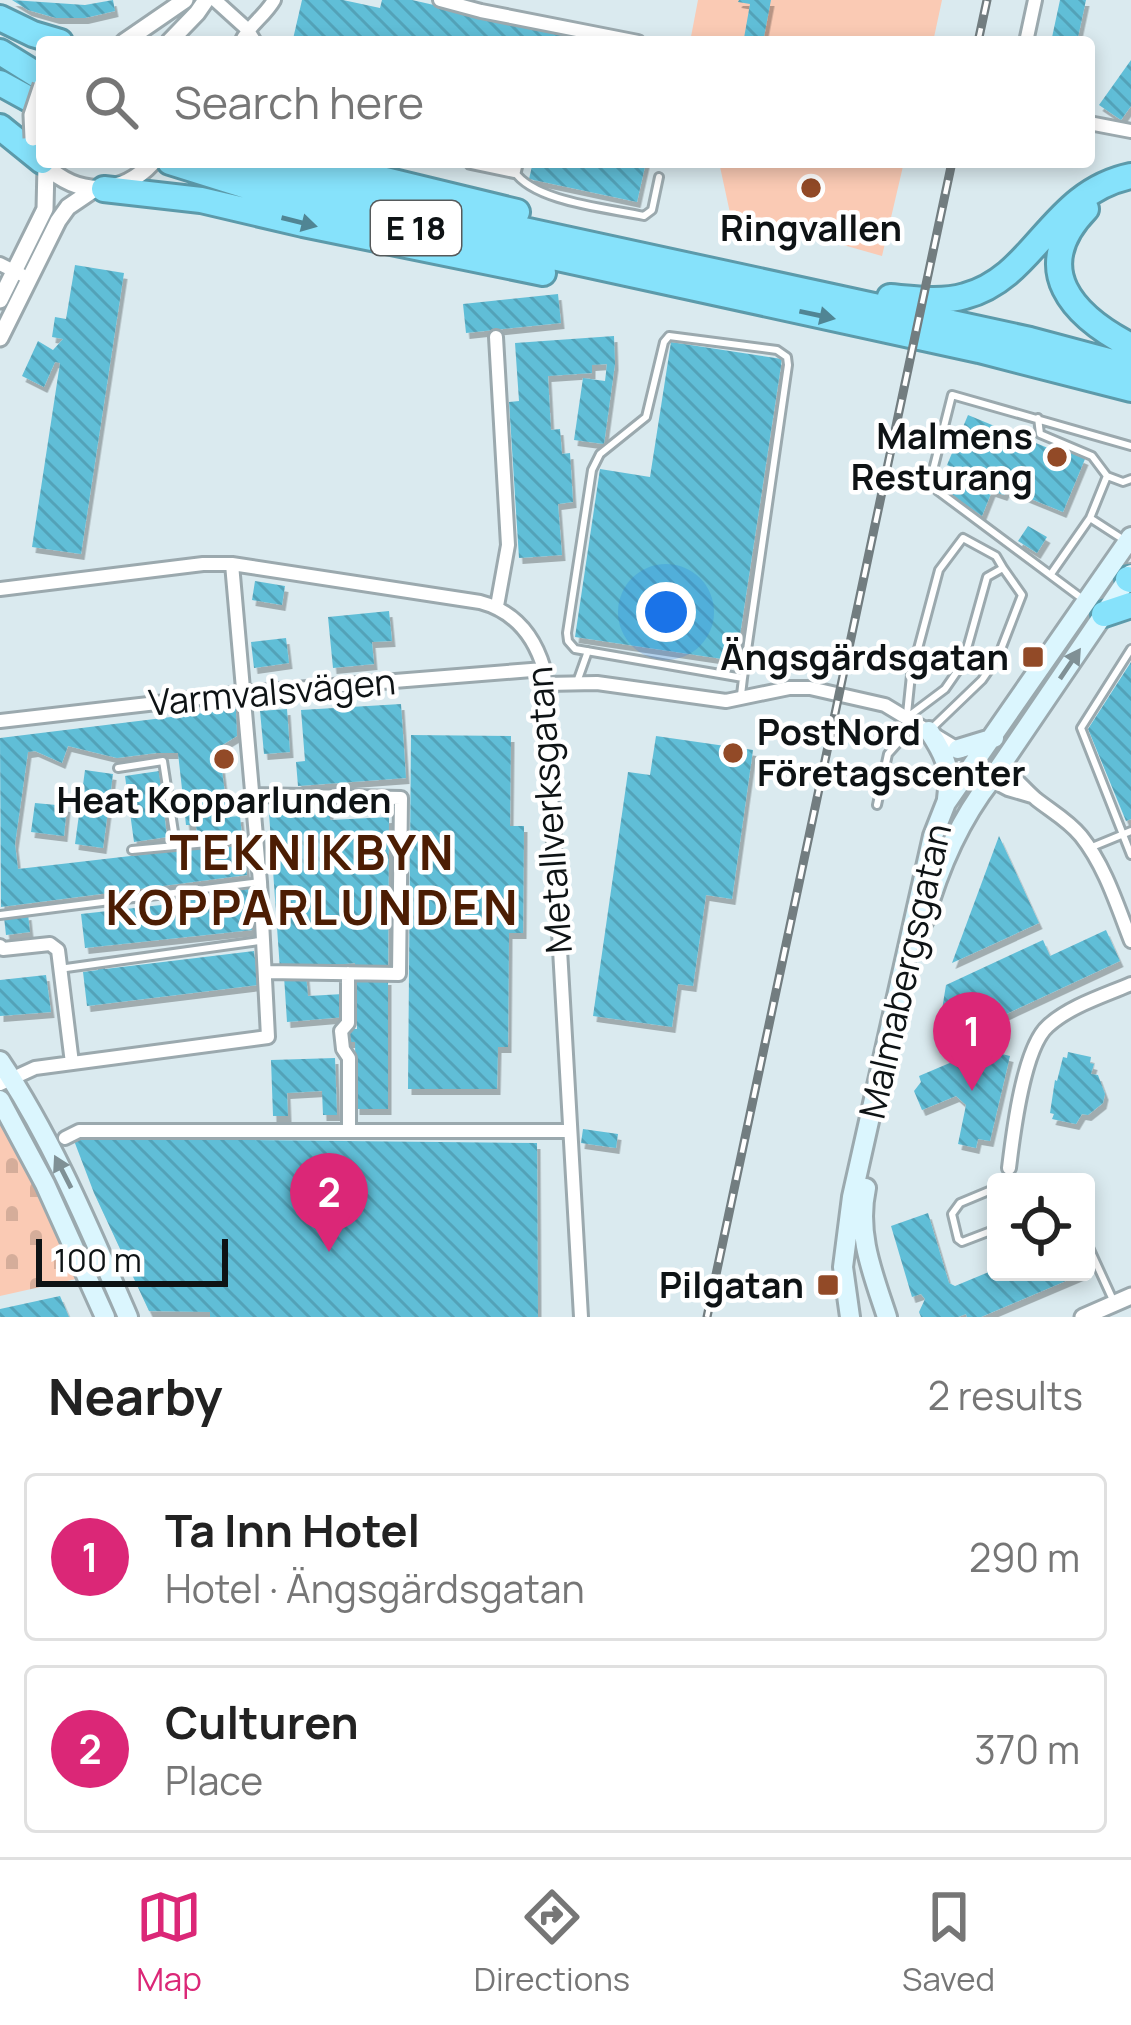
<!DOCTYPE html>
<meta charset="utf-8">
<style>
body{margin:0;font-family:Manrope,sans-serif;background:#f6f6f6;color:#222}
.controls{position:absolute;right:36px;bottom:36px;display:grid;overflow:hidden;border-radius:12px;box-shadow:0 6px 18px #0003}
.controls button{width:108px;height:108px;display:grid;place-items:center;padding:0;border:0;border-bottom:3px solid #e0e0e0;background:#fff;color:#222;font:60px sans-serif}
.scale{position:absolute;left:36px;bottom:30px;width:192px;box-sizing:border-box;padding-left:12px;border:6px solid #0e1315;border-top:0;font-size:33px;line-height:42px;white-space:nowrap;color:#0e1315;-webkit-text-stroke:9px #fff;paint-order:stroke}
.you{position:absolute;left:666px;top:612px;width:42px;height:42px;margin:-30px;border:9px solid #fff;border-radius:50%;background:#1a73e8;box-shadow:0 0 0 18px #1a73e833}
.badge{display:grid;place-items:center;width:78px;height:78px;border-radius:50%;background:#db2777;color:#fff;font-size:39px;font-weight:700}
.pin{position:absolute;translate:-50% -99px;filter:drop-shadow(0 3px 6px #0008)}
.pin::after{content:'';position:absolute;top:63px;width:42px;height:36px;background:inherit;clip-path:polygon(0 0,100% 0,50% 100%)}
.list{margin:0;padding:0;list-style:none}
h2{display:flex;justify-content:space-between;align-items:center;height:156px;margin:0;padding:0 48px;font-size:51px}
h2 small{font-size:39px;font-weight:400;color:#767676}
.list li{display:grid;grid-template-columns:78px 1fr auto;gap:36px;align-items:center;box-sizing:border-box;height:168px;margin:0 24px 24px;padding:0 24px;border:3px solid #e0e0e0;border-radius:12px}
.list b{display:block;font-size:45px;white-space:nowrap}
.list p{margin:0;font-size:39px;white-space:nowrap;color:#767676}
.list em{font-size:39px;font-style:normal;color:#767676}
.icon{flex:none;width:66px;height:66px;fill:none;stroke:currentColor;stroke-width:2;stroke-linecap:round;stroke-linejoin:round}
.map{position:relative;flex:none;width:1131px;height:1317px;overflow:hidden}
.search{position:absolute;background:#fff;box-shadow:0 6px 18px #0003;left:36px;right:36px;top:36px;height:132px;display:flex;align-items:center;gap:30px;box-sizing:border-box;padding:0 42px;border-radius:12px;color:#767676;font-size:45px}
.sheet{height:540px;background:#fff}
nav{display:flex;justify-content:space-around;align-items:center;box-sizing:border-box;height:168px;border-top:3px solid #e0e0e0;background:#fff;font-size:33px;color:#767676}
nav a{display:grid;justify-items:center;gap:6px}
nav .on{color:#db2777}
.map>svg:first-child{display:block}
.cemetery{fill:url(#cemetery-stones)}
.pitch{fill:#facab4}
.building{fill:url(#building-back-hatch);filter:url(#shadow)}
.lines{fill:none;stroke-linecap:round;stroke-linejoin:round}
.service-casing{stroke:#9ba9ae;stroke-width:12}
.minor-casing{stroke:#9ba9ae;stroke-width:18}
.tertiary-casing{stroke:#9ba9ae;stroke-width:21}
.secondary-casing{stroke:#9ba9ae;stroke-width:24}
.motorway-casing{stroke:#5c9aaa;stroke-width:30}
.service{stroke:#fff;stroke-width:6}
.minor{stroke:#fff;stroke-width:12}
.tertiary{stroke:#fff;stroke-width:15}
.secondary{stroke:#dbf6fe;stroke-width:18}
.motorway{stroke:#86e2fb;stroke-width:24}
.rail-casing{stroke:#727d80;stroke-width:9}
.rail{stroke:#fff;stroke-width:4.5;stroke-dasharray:14;stroke-linecap:butt}
.tertiary-bridge-casing{stroke:#9ba9ae;stroke-width:21;stroke-linecap:butt}
.tertiary-bridge{stroke:#fff;stroke-width:15}
.oneway{fill:#508594}
.oneway2{fill:#7f9095}
.poi-dot{fill:#924a27;stroke:#fff;stroke-width:4.5}
.labels{text-anchor:middle;stroke-width:9;stroke-linejoin:round;paint-order:stroke}
.shield{fill:#fff;stroke:#565a5b;stroke-width:3}
.shield-label{font-size:33px;font-weight:bold;fill:#0e1315}
.poi-label{font-size:36px;font-weight:bold;fill:#0e1315;stroke:#fff;text-anchor:end}
.street-label{font-size:36px;fill:#0e1315;stroke:#fff}
.district-label{font-size:48px;font-weight:bold;letter-spacing:3px;fill:#4c1d03;stroke:#fff}
</style>
<div class="map">
<svg width="1131" height="1317" viewBox="0 0 1131 1317">
<defs>
<pattern id="cemetery-stones" width="16" height="16" patternUnits="userSpaceOnUse" patternTransform="scale(3)"><rect width="16" height="16" fill="#facab4"/><path d="M2 7V4a2 2 0 0 1 4 0v3zM10 15v-3a2 2 0 0 1 4 0v3z" fill="#d5ad9a"/></pattern>
<pattern id="building-back-hatch" width="6" height="6" patternUnits="userSpaceOnUse" patternTransform="scale(3)"><rect width="6" height="6" fill="#61bed7"/><path d="M-1 5l2 2M0 0l6 6M5-1l2 2" fill="none" stroke="#53a2b8"/></pattern>
<filter id="shadow"><feDropShadow dx="3.5" dy="6" stdDeviation="0" flood-color="#0004"/></filter>
</defs>
<rect width="100%" height="100%" fill="#daeaef"/>
<path class="cemetery" d="M 0,1118 L 11,1136 L 76,1279 L 0,1296 Z"/>
<path class="pitch" d="M 698,0 L 942,0 L 933,42 L 690,42 Z
M 719,162 L 904,162 L 882,256 L 730,213 Z"/>
<path class="building" d="M 12,0 L 85,5 L 113,0 L 115,11 L 85,18 L 56,18 L 28,10 Z
M 302,0 L 343,0 L 380,8 L 382,0 L 412,0 L 596,42 L 308,42 L 293,39 Z
M 739,0 L 771,0 L 763,42 L 730,42 L 731,36 L 744,38 L 750,4 L 738,2 Z
M 1060,0 L 1086,0 L 1077,42 L 1051,42 Z
M 1131,60 L 1131,106 L 1121,120 L 1099,105 Z
M 533,162 L 646,162 L 637,202 L 529,179 Z
M 75,265 L 124,273 L 81,554 L 32,547 L 60,363 L 55,362 L 44,387 L 22,376 L 38,341 L 53,350 L 63,339 L 52,337 L 55,317 L 66,319 Z
M 558,294 L 561,323 L 466,333 L 463,304 Z
M 614,336 L 615,364 L 604,444 L 574,440 L 583,378 L 605,381 L 607,364 L 592,365 L 592,373 L 548,376 L 551,430 L 560,429 L 562,454 L 570,453 L 573,502 L 558,504 L 562,555 L 519,558 L 509,402 L 519,401 L 515,343 Z
M 671,342 L 782,359 L 736,661 L 575,637 L 600,469 L 650,477 Z
M 968,415 L 1060,453 L 1062,449 L 1085,459 L 1063,512 L 1007,489 L 1004,495 L 992,491 L 982,516 L 946,491 L 951,467 L 947,465 Z
M 1028,526 L 1047,537 L 1037,553 L 1018,541 Z
M 255,581 L 285,586 L 282,605 L 252,600 Z
M 389,611 L 392,641 L 372,642 L 374,664 L 333,668 L 328,617 Z
M 286,638 L 289,663 L 254,668 L 251,642 Z
M 1131,662 L 1131,819 L 1126,821 L 1088,729 Z
M 401,704 L 406,778 L 298,786 L 296,762 L 305,761 L 301,710 Z
M 236,709 L 237,736 L 219,747 L 228,817 L 240,816 L 242,836 L 198,841 L 196,825 L 186,825 L 178,753 L 156,753 L 117,758 L 68,746 L 62,763 L 35,751 L 28,752 L 15,844 L 18,869 L 243,843 L 247,875 L 1,907 L 0,738 Z
M 287,709 L 290,752 L 264,754 L 260,711 Z
M 411,735 L 511,736 L 510,826 L 524,826 L 523,933 L 509,933 L 508,1047 L 498,1047 L 497,1089 L 408,1089 Z
M 656,736 L 753,750 L 732,899 L 706,895 L 693,986 L 678,984 L 672,1027 L 593,1016 L 628,772 L 650,775 Z
M 85,770 L 113,774 L 103,848 L 75,844 Z
M 159,771 L 167,837 L 134,842 L 125,776 Z
M 35,803 L 67,806 L 64,836 L 31,832 Z
M 330,808 L 330,820 L 389,817 L 388,972 L 355,971 L 355,963 L 280,970 L 269,813 Z
M 999,836 L 1039,923 L 952,963 Z
M 248,889 L 252,930 L 85,948 L 81,914 L 188,902 L 187,896 Z
M 28,914 L 30,932 L 6,935 L 4,917 Z
M 1106,930 L 1120,961 L 942,1044 L 938,1034 L 946,985 L 1043,940 L 1050,956 Z
M 254,951 L 258,985 L 87,1006 L 83,972 L 98,970 L 98,965 L 105,964 L 105,969 Z
M 46,975 L 51,1012 L 0,1016 L 0,980 Z
M 306,975 L 308,996 L 343,994 L 345,1017 L 287,1022 L 284,976 Z
M 357,979 L 388,979 L 388,1109 L 356,1109 L 355,1042 L 347,1042 L 347,1029 L 357,1029 Z
M 993,1042 L 998,1053 L 1010,1056 L 990,1141 L 978,1139 L 976,1148 L 958,1144 L 966,1105 L 956,1096 L 922,1110 L 914,1091 L 921,1082 L 919,1076 L 978,1051 Z
M 1068,1052 L 1091,1057 L 1090,1063 L 1094,1064 L 1091,1074 L 1098,1075 L 1105,1094 L 1103,1103 L 1088,1115 L 1082,1114 L 1076,1124 L 1052,1119 L 1054,1114 L 1050,1113 L 1055,1080 L 1057,1081 L 1063,1057 L 1067,1058 Z
M 335,1058 L 337,1115 L 323,1115 L 322,1091 L 287,1093 L 288,1116 L 273,1116 L 271,1060 Z
M 583,1129 L 618,1134 L 616,1148 L 581,1143 Z
M 73,1138 L 537,1143 L 538,1317 L 210,1317 L 210,1312 L 149,1311 L 94,1193 Z
M 928,1213 L 949,1283 L 955,1286 L 996,1269 L 996,1272 L 1087,1272 L 981,1317 L 967,1317 L 966,1314 L 958,1317 L 921,1317 L 919,1312 L 925,1299 L 921,1294 L 912,1297 L 891,1226 Z
M 60,1296 L 69,1317 L 0,1317 L 0,1309 Z"/>
<g class="lines">
<g class="service-casing">
<path id="service" d="M 514,171 C 534,202 608,208 644,216 L 652,210 L 659,177
M 1038,418 L 1040,434 L 1092,456 L 1107,476
M 1124,540 L 1090,518 L 1107,476 L 1123,482 L 1131,479
M 1051,574 L 1090,518
M 1084,600 L 938,491 L 930,482 L 952,395 L 1131,446
M 1131,649 L 1081,728 L 1131,855
M 577,682 L 588,651
M 741,695 L 743,678 L 788,365 L 787,357 L 777,350 L 669,336 L 664,342 L 646,417 L 600,454 L 592,470 L 567,633 L 568,641 L 575,649 L 743,678
M 907,714 L 911,675 L 939,570 L 963,538 L 996,556 L 1003,568
M 909,716 L 945,689 L 963,663 L 987,577 L 1003,568 L 1022,595 L 998,657 L 982,680 L 931,729
M 118,768 L 163,761 L 176,845
M 877,805 L 888,754 L 913,726
M 1092,847 L 1131,831
M 132,850 L 240,840
M 0,915 L 260,882
M 59,969 L 259,941
M 996,1188 L 960,1203 L 952,1214 L 958,1239 L 962,1242 L 996,1229
M 1086,1241 L 1113,1300"/>
</g>
<g class="minor-casing">
<path id="minor" d="M 215,0 L 247,29 L 255,42
M 440,0 L 481,11 L 638,42
M 241,42 C 249,25 265,16 274,0
M 1026,42 L 1035,0
M 1089,123 L 1131,131
M 471,162 L 514,171 L 516,162
M 0,264 L 22,275
M 496,337 L 508,545 L 497,606
M 0,589 L 203,564 L 232,564 L 480,602 C 514,611 534,635 544,669 L 581,1317
M 545,684 L 597,683 L 726,701 L 789,688 L 810,688 L 885,705 L 961,751
M 0,721 L 244,693 L 544,669
M 1000,767 C 1015,776 1023,788 1036,799 C 1051,811 1068,820 1081,836 C 1105,866 1117,905 1131,941
M 991,780 L 1008,789 L 1032,796
M 251,795 L 401,798 L 399,974 L 266,972
M 0,946 L 3,949 L 50,944 L 58,950 L 72,1063
M 348,973 L 348,1023 L 341,1031 L 343,1049 L 349,1058 L 349,1129
M 0,1084 L 35,1068 L 268,1037 L 260,882 L 232,564
M 65,1138 L 79,1131 L 570,1131
M 1009,1168 C 1013,1135 1023,1048 1048,1026 C 1070,1006 1103,996 1131,984"/>
</g>
<g class="tertiary-casing">
<path id="tertiary" d="M 124,42 L 185,0
M 169,42 L 197,13 L 206,0
M 46,166 C 79,197 122,196 153,162
M 0,300 L 45,209 L 46,166
M 0,338 L 58,221 L 68,207 L 93,190
M 1083,1317 L 1131,1296"/>
</g>
<g class="secondary-casing">
<path id="secondary" d="M 929,731 C 946,757 951,769 947,799
M 958,749 L 994,738
M 924,920 C 938,870 959,821 991,780 L 1131,574
M 0,1061 C 53,1140 90,1230 128,1317
M 0,1100 L 45,1184 L 105,1317
M 866,1188 C 856,1234 873,1274 887,1317
M 850,1317 L 843,1267 L 852,1197 L 933,836 L 946,803 L 1131,537"/>
</g>
<g class="motorway-casing">
<path id="motorway" d="M 0,18 L 33,34 L 60,42
M 0,52 L 42,78
M 0,83 L 42,106
M 0,127 L 42,161
M 170,162 L 263,191 L 338,210 L 979,350 L 1131,389
M 238,162 L 423,208 L 1030,340 L 1131,367
M 311,162 L 517,212
M 104,189 L 201,200 L 303,224 L 543,273
M 1086,209 C 1028,269 1073,316 1131,346
M 890,297 C 914,299 942,303 965,296 C 1036,277 1050,193 1131,176
M 1128,579 L 1131,580
M 1104,614 L 1131,605"/>
</g>
<use href="#service" class="service"/>
<use href="#minor" class="minor"/>
<use href="#tertiary" class="tertiary"/>
<use href="#secondary" class="secondary"/>
<use href="#motorway" class="motorway"/>
<g class="rail-casing">
<path id="rail" d="M 978,42 L 987,0
M 707,1317 L 952,162"/>
</g>
<use href="#rail" class="rail"/>
<g class="tertiary-bridge-casing">
<path id="tertiary-bridge" d="M 33,138 L 32,115 L 42,85"/>
</g>
<use href="#tertiary-bridge" class="tertiary-bridge"/>
</g>
<defs><path id="oneway-solid" d="M-6-.8H1V-3.2L6.5 0L1 3.2V.8H-6Z" transform="scale(3)"/></defs>
<g class="oneway">
<use href="#oneway-solid" transform="translate(299 222) rotate(14)"/>
<use href="#oneway-solid" transform="translate(817 315) rotate(12)"/>
</g>
<g class="oneway2">
<use href="#oneway-solid" transform="translate(1070 664) rotate(-56)"/>
<use href="#oneway-solid" transform="translate(63 1172) rotate(-117)"/>
</g>
<g class="poi-dot">
<circle cx="811" cy="188" r="12"/>
<circle cx="1057" cy="457" r="12"/>
<rect x="1021" y="645" width="24" height="24" rx="6"/>
<circle cx="733" cy="753" r="12"/>
<circle cx="224" cy="759" r="12"/>
<rect x="816" y="1273" width="24" height="24" rx="6"/>
</g>
<g class="labels">
<rect class="shield" x="371" y="201" width="90" height="54" rx="9"/>
<g class="shield-label">
<text x="416" y="240">E 18</text>
</g>
<g class="poi-label">
<text x="811" y="241" text-anchor="middle">Ringvallen</text>
<text x="1033" y="449">Malmens<tspan x="1033" dy="41">Resturang</tspan></text>
<text x="1009" y="670">Ängsgärdsgatan</text>
<text x="757" y="745" text-anchor="start">PostNord<tspan x="757" dy="41">Företagscenter</tspan></text>
<text x="224" y="813" text-anchor="middle">Heat Kopparlunden</text>
<text x="804" y="1298">Pilgatan</text>
</g>
<g class="street-label">
<text transform="translate(272 692) rotate(-5)" y="13">Varmvalsvägen</text>
<text transform="translate(549 810) rotate(-94)" y="13">Metallverksgatan</text>
<text transform="translate(905 971) rotate(-77)" y="13">Malmabergsgatan</text>
</g>
<g class="district-label">
<text x="313" y="870">TEKNIKBYN<tspan x="313" dy="55">KOPPARLUNDEN</tspan></text>
</g>
</g>
</svg>
<div class="controls">
<button><svg class="icon" aria-label="locate" viewBox="0 0 24 24"><circle cx="12" cy="12" r="6"/><path d="M12 2v4M12 18v4M2 12h4M18 12h4"/></svg></button>
</div>
<div class="scale">100 m</div>
<div class="you"></div>
<div class="pin badge" style="left:972px;top:1091px">1</div>
<div class="pin badge" style="left:329px;top:1252px">2</div>
<div class="search"><svg class="icon" aria-label="search" viewBox="0 0 24 24"><circle cx="10" cy="10" r="6"/><path d="M15 15l6 6"/></svg>Search here</div>
</div>
<section class="sheet">
<h2>Nearby<small>2 results</small></h2>
<ul class="list">
<li><span class="badge">1</span><div><b>Ta Inn Hotel</b><p>Hotel · Ängsgärdsgatan</p></div><em>290 m</em></li>
<li><span class="badge">2</span><div><b>Culturen</b><p>Place</p></div><em>370 m</em></li>
</ul>
</section>
<nav>
<a class="on"><svg class="icon" aria-label="map" viewBox="0 0 24 24"><path d="M3 6l6-2 6 2 6-2v14l-6 2-6-2-6 2zM9 4v14M15 6v14"/></svg>Map</a>
<a><svg class="icon" aria-label="directions" viewBox="0 0 24 24"><path d="M12 3l9 9-9 9-9-9zM9 14v-3h6M13 9l2 2-2 2"/></svg>Directions</a>
<a><svg class="icon" aria-label="saved" viewBox="0 0 24 24"><path d="M7 4h10v16l-5-4-5 4z"/></svg>Saved</a>
</nav>
